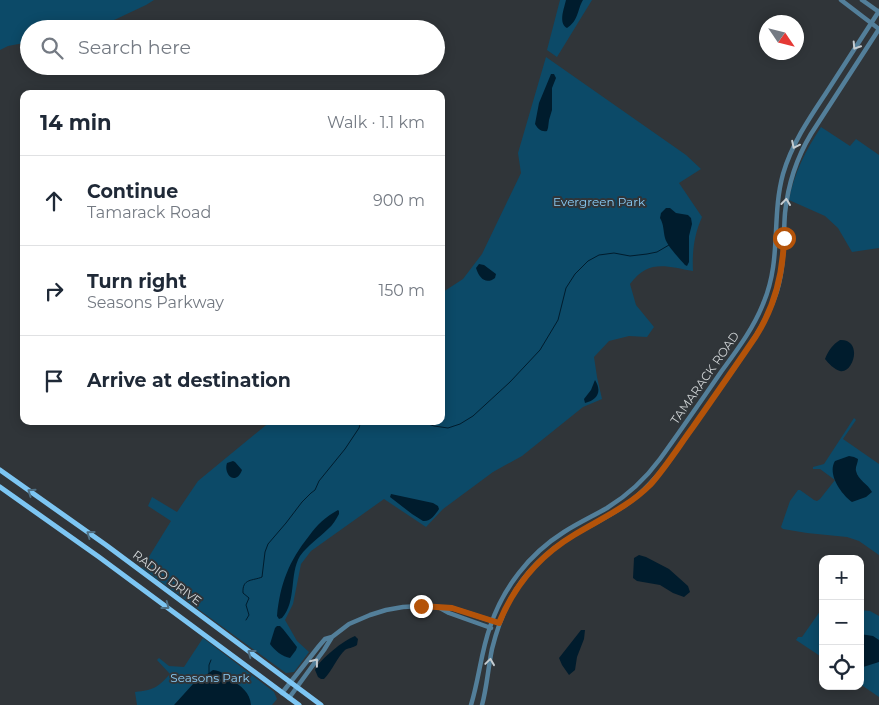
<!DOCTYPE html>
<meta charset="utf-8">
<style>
body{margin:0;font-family:Montserrat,sans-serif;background:#f6f6f7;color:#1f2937}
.controls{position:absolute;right:15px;bottom:15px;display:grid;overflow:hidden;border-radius:10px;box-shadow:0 2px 12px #0003}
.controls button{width:45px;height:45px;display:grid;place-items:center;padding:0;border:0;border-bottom:1px solid #e0e1e3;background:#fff;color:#1f2937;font:25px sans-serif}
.compass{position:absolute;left:759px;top:15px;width:45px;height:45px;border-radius:50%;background:#fff;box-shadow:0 2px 12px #0003;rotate:125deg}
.stop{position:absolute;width:15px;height:15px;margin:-11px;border:4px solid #b45309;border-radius:50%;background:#fff}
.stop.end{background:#b45309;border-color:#fff;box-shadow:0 1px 5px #0008}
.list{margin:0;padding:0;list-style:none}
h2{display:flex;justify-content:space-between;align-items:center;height:65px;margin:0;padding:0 20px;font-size:21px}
h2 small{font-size:16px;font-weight:400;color:#747a83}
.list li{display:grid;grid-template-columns:32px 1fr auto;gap:15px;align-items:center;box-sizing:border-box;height:90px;padding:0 20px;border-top:1px solid #e0e1e3}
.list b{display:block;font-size:19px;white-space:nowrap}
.list p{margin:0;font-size:16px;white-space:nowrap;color:#747a83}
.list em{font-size:16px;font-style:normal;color:#747a83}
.icon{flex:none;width:28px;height:28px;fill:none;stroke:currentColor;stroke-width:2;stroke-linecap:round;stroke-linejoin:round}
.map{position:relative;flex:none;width:879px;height:705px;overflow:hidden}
.search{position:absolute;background:#fff;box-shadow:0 2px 12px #0003;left:20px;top:20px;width:425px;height:55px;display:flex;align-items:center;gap:12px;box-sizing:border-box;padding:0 18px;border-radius:28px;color:#747a83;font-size:19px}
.panel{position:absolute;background:#fff;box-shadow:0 2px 12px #0003;left:20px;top:90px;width:425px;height:335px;border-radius:10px}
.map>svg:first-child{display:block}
.green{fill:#0c4a68}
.water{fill:#001c2d}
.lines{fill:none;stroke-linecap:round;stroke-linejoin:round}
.stream{stroke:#001c2d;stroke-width:1}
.minor{stroke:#537f9a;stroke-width:4.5}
.major{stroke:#7dc6f3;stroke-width:5}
.oneway{stroke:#c4ccd1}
.oneway2{stroke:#4f6f83}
.route{stroke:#b45309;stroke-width:6}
.labels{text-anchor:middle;stroke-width:4;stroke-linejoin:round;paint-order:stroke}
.park-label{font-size:12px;fill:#8acdf7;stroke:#303539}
.street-label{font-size:12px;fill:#d1d5d7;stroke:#303539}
</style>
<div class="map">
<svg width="879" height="705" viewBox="0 0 879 705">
<rect width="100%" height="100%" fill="#303539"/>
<path class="green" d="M 0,0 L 154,0 L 146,5 L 95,29 L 29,29 L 29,42 L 8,46 L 0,50 Z
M 560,0 L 592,0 L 557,57 L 547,50 Z
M 546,57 L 686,155 L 701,169 L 679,183 L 702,217 C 694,235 692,252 693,271 C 666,266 648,259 630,284 L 636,305 L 654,327 L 647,337 L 629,336 L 609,341 L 594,357 L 597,377 L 602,399 L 583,407 L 522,456 L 493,472 L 443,509 L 426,527 L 384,499 L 311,551 L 301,564 L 293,604 L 285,620 L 297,641 L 309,652 L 294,672 L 286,673 L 142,568 L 171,521 L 148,506 L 152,497 L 177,512 L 198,481 L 271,421 L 441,421 L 441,292 L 443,292 L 463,279 L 482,254 L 521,173 L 518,153 Z
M 821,127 L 850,146 L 856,139 L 879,155 L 879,248 L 852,252 L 838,228 L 825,216 L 789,200 C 794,173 806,150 821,127 Z
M 854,418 L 856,420 L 843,439 L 879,464 L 879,555 L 859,541 L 847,537 L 807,533 L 783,529 L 781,527 L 790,501 L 798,490 L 800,490 L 814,500 L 817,501 L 820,499 L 835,480 L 820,469 L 813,469 L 813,467 L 824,464 Z
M 823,607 L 823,658 L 796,640 L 798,637 L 802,637 Z
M 860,610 L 870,611 L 879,616 L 879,697 L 860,684 Z
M 203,638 L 274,692 L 277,699 L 272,705 L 137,705 L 135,692 C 154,690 157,688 170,674 L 157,660 L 159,658 L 169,666 L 184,667 Z"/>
<path class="water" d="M 566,0 L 583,0 C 577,10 579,20 567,28 C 558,23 564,9 566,0 Z
M 551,74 L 554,74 L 556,78 L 552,88 L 552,110 L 549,120 L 548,128 L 547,131 C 541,132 538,129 535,124 L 539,103 Z
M 666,208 L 670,208 L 676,213 L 688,215 L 691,218 L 692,224 L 689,236 L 689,262 L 687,266 L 685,265 C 680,259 667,246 665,238 C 663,230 664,225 660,218 L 661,213 Z
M 479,264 L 484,265 L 496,274 L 495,278 C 486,285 479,278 476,268 Z
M 840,340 C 863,339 854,374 840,371 C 835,370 828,363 825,359 C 828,351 833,344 840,340 Z
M 595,380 C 602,391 598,400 585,403 L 584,399 L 591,390 Z
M 849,456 L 854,457 L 858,459 C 858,463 855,467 856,471 C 858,480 868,484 872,492 L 866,497 L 852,502 C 841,494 827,474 835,461 Z
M 233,461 L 235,462 L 242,470 C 236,486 223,475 227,463 Z
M 391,494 L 433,503 L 438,506 L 439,509 C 435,515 430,522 423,521 L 412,514 L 390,497 Z
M 338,510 L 339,511 L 339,514 C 336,519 333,525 328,529 C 319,538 308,545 300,556 C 289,574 297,601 282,618 L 279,619 L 277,616 C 280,584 289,561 309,536 C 317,525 325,517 338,510 Z
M 639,555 L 646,557 L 669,569 L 688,586 L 690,592 L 684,597 L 673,593 L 660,585 L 637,581 L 633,578 L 634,558 Z
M 277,626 L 280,626 L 283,629 L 297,647 L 296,650 L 290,658 C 283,657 274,650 270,644 L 275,628 Z
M 581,630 L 585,630 L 584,639 L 577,657 L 575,670 L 569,675 L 562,665 L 559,658 Z
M 860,634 L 873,636 L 879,640 L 879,662 L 860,668 Z
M 355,636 L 358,639 L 357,645 C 353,648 348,648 345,650 C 338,656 332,671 324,679 L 321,679 L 318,677 L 315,670 C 320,659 344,640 355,636 Z
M 213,670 C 222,671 225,675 231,680 C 241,686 250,692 251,705 L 174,705 L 193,684 Z"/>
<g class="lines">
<path class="stream" d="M 420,421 L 434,426 L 448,428 L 460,424 L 473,416 L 510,382 L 540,350 L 558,320 L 566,288 L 575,274 L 588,261 L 599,255 L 614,253 L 630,256 L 647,254 L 657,252 L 669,245
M 246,620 L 249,615 L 246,605 L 249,598 L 243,593 C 242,578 253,581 262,577 L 265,552 L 268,544 L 286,523 L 302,502 L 311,493 L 315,490 L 319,481 L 345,449 L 359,428 L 361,421
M 209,674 L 209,665 L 211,660"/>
<path class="minor" d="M 841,0 L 879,29
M 862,0 L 879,12
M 440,608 L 449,613 L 491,628
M 282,693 L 319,646 L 325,639 L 332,637
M 289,698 L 324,650 L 332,637 L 349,624 L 370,615 L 386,610 L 403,607 L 421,606 L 452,608 L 499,623
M 471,705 C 479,679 481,652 490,627 C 503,588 529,554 564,532 C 578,523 593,516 607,508 C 628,495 646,478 660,459 C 681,430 701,401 721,372 C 737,350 753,329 763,304 C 782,260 771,218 783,174 C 792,143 810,117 828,90 C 845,64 862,37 879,11
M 482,705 C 487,687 488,668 492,649 C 496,633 501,617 509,602 C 523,574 547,551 574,535 C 591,525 608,517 624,506 C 641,495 654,480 667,464 C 687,436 706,408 726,380 C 745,352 766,325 777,291 C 785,265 783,239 785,213 C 788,184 796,159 811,134 L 879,29"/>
<path class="major" d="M 0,470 L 106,545 L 321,705
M 0,487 L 99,557 L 299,705"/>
</g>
<defs><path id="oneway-chevron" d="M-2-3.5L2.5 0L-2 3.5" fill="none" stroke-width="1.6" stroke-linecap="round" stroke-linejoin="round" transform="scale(1.25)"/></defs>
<g class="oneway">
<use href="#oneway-chevron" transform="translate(856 46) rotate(123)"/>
<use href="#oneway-chevron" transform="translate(795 145) rotate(116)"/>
<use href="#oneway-chevron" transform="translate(786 202) rotate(-83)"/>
<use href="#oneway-chevron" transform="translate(315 662) rotate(-52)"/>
<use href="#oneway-chevron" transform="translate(490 662) rotate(-82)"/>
</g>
<g class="oneway2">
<use href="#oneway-chevron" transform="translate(31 492) rotate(-145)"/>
<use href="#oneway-chevron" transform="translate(90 534) rotate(-144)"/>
<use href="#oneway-chevron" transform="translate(166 606) rotate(37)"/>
<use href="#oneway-chevron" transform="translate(251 653) rotate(-143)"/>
</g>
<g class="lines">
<path class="route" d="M 421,606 L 452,608 L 499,623 C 514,586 539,556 574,535 C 600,519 628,507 650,485 C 666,467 679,446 693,427 C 714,397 735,367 756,336 C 775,306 783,274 784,238"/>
</g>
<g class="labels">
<g class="park-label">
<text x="599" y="206">Evergreen Park</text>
<text x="210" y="682">Seasons Park</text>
</g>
<g class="street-label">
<text transform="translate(705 378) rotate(-55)" y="4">TAMARACK ROAD</text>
<text transform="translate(167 578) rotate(37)" y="4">RADIO DRIVE</text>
</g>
</g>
</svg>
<div class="controls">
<button>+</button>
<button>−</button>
<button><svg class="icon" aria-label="locate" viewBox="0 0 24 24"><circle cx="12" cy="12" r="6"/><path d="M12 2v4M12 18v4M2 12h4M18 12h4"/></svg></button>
</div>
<svg class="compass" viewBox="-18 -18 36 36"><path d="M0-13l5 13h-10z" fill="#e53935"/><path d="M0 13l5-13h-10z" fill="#747a83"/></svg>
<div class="stop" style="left:784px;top:238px"></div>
<div class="stop end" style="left:421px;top:606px"></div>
<div class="search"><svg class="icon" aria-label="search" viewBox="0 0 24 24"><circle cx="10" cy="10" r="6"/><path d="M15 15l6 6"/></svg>Search here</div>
<section class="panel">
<h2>14 min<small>Walk · 1.1 km</small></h2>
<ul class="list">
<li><svg class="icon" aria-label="ahead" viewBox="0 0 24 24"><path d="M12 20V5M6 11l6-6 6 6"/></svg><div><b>Continue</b><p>Tamarack Road</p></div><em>900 m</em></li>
<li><svg class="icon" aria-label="right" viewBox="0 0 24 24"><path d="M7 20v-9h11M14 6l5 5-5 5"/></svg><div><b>Turn right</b><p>Seasons Parkway</p></div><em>150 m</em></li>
<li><svg class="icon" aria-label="arrive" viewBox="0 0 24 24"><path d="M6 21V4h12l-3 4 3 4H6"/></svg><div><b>Arrive at destination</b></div></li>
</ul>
</section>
</div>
